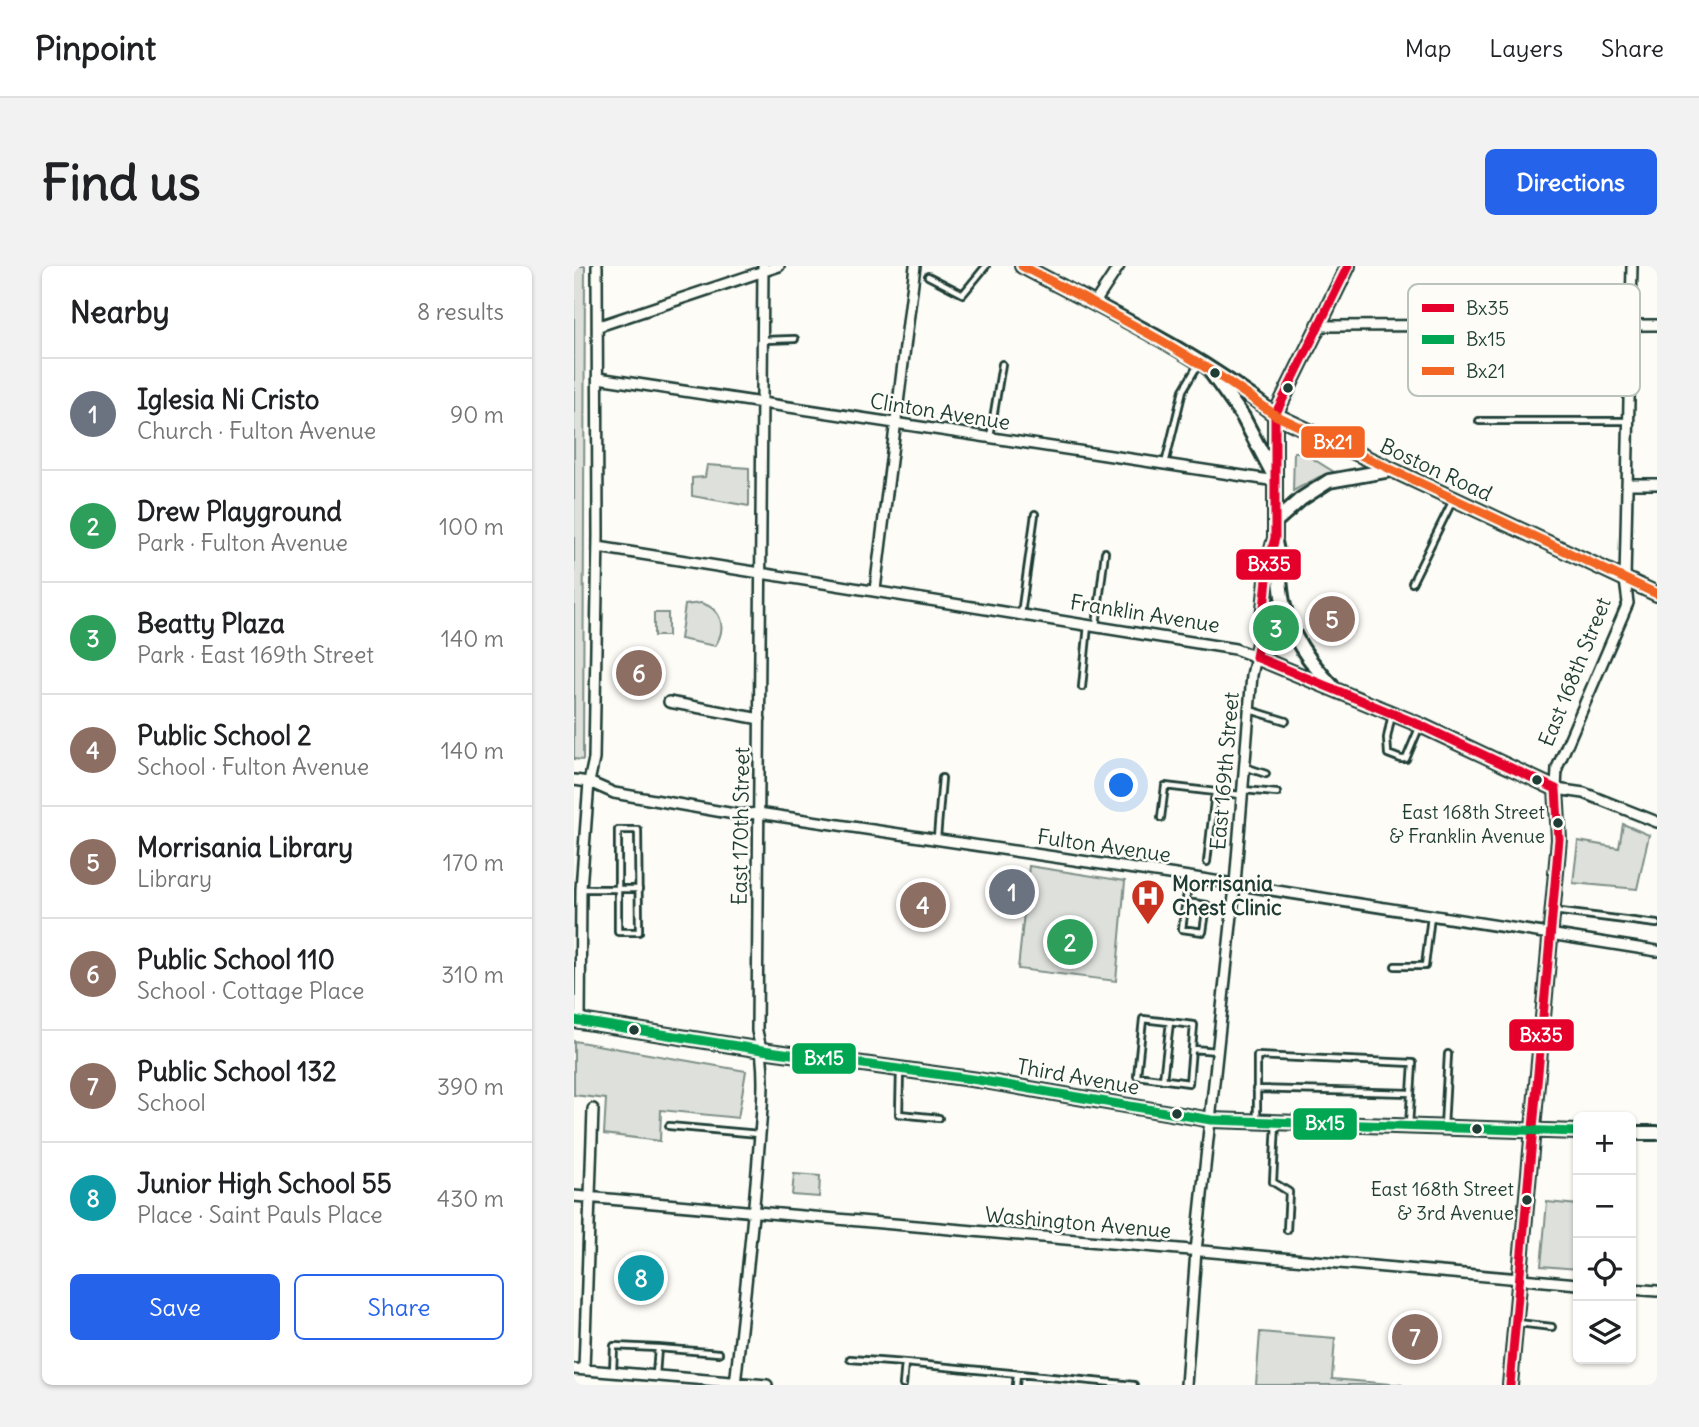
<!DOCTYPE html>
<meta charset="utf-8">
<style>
body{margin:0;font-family:Delius,sans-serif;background:#f2f2f2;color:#202124}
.controls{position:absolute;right:21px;bottom:21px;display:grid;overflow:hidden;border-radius:10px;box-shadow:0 2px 5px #0004}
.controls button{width:63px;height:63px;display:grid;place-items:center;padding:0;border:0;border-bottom:2px solid #e0e0e0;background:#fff;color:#202124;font:35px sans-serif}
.you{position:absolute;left:548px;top:520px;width:24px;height:24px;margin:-18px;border:5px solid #fff;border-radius:50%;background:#1a73e8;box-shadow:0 0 0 10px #1a73e833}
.badge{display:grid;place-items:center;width:46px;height:46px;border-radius:50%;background:#2563eb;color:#fff;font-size:23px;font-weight:700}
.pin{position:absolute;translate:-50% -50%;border:4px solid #fff;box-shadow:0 2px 7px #0006}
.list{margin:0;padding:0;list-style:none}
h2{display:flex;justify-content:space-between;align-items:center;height:91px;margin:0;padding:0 28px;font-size:30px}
h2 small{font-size:23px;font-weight:400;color:#757577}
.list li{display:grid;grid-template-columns:46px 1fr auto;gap:21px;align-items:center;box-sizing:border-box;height:112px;padding:0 28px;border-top:2px solid #e0e0e0}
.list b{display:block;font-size:26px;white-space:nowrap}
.list p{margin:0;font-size:23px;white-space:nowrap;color:#757577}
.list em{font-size:23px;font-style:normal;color:#757577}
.actions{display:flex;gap:14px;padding:21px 28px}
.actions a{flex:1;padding:16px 0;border:2px solid #2563eb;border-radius:10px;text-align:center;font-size:24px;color:#2563eb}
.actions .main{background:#2563eb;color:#fff}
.icon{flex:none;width:38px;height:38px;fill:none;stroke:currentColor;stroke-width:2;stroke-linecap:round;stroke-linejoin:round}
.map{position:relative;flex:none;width:1083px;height:1119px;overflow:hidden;border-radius:10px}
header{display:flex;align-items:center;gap:42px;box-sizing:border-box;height:98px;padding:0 35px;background:#fff;border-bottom:2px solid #e0e0e0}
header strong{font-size:33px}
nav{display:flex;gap:38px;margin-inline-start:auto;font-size:24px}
.intro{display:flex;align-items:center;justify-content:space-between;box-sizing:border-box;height:168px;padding:0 42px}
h1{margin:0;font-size:49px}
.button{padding:18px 32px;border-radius:10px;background:#2563eb;color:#fff;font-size:24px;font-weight:700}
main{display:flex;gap:42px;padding:0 42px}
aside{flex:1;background:#fff;border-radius:10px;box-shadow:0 2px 5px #0004}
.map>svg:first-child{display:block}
.green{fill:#dde0db;stroke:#7e8e88;stroke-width:2}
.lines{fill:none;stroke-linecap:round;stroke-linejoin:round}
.lane-casing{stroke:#1f3d34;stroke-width:10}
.street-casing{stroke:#1f3d34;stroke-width:14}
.secondary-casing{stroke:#1f3d34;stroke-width:18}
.lane{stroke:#fdfcf7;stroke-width:4.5}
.street{stroke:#fdfcf7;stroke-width:9}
.secondary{stroke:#fdfcf7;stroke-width:12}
.bus-1-casing{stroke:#fdfcf7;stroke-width:14}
.bus-2-casing{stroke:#fdfcf7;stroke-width:14}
.bus-3-casing{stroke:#fdfcf7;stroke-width:14}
.bus-1{stroke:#e4002b;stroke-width:9}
.bus-2{stroke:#00a651;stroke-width:9}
.bus-3{stroke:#f26522;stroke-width:9}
.bus-dot{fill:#1f3d34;stroke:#fdfcf7;stroke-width:2.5}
.labels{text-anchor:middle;stroke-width:5;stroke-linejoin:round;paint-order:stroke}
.bus-label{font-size:19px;fill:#1f3d34;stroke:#fdfcf7;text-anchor:end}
.street-label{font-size:21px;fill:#1f3d34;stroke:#fdfcf7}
.poi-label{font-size:21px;font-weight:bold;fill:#1f3d34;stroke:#fdfcf7;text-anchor:start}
.key{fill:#fdfcf7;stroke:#bac3bc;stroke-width:2}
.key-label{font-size:19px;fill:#1f3d34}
.line-badge{stroke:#fdfcf7;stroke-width:2.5}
.badge-label{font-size:19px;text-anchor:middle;font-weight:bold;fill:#fff}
</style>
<header>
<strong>Pinpoint</strong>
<nav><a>Map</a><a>Layers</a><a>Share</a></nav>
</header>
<div class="intro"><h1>Find us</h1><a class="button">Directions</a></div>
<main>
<aside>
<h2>Nearby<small>8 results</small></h2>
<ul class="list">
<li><span class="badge" style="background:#6b7280">1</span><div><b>Iglesia Ni Cristo</b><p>Church · Fulton Avenue</p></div><em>90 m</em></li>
<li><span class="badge" style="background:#2e9e5b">2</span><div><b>Drew Playground</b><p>Park · Fulton Avenue</p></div><em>100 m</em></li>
<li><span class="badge" style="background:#2e9e5b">3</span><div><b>Beatty Plaza</b><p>Park · East 169th Street</p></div><em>140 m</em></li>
<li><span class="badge" style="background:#8d6e63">4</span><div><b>Public School 2</b><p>School · Fulton Avenue</p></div><em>140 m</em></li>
<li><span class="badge" style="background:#8d6e63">5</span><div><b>Morrisania Library</b><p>Library</p></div><em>170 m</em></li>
<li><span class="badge" style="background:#8d6e63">6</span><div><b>Public School 110</b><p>School · Cottage Place</p></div><em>310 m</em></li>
<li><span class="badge" style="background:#8d6e63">7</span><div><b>Public School 132</b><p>School</p></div><em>390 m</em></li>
<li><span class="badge" style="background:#0f9aa8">8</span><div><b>Junior High School 55</b><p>Place · Saint Pauls Place</p></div><em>430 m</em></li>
</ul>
<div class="actions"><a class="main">Save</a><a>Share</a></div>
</aside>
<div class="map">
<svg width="1083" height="1119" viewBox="0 0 1083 1119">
<rect width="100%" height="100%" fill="#fdfcf7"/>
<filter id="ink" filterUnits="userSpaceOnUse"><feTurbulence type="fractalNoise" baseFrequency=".0143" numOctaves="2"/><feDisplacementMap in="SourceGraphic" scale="14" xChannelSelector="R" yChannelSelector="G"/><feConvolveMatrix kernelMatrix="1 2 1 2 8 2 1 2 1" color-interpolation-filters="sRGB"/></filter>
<g filter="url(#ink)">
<path class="green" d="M 0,0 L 11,0 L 9,494 L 0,493 Z
M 720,186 L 728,186 L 760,206 L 745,211 L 719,225 Z
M 133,199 L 175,202 L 175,240 L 118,230 L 118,212 L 131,211 Z
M 127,337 C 148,343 153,362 141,380 L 106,373 L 111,339 Z
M 80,347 L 94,347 L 94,370 L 80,370 Z
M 1049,558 L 1075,569 L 1063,623 L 999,617 L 1004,575 L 1045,582 Z
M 455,600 L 551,615 L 542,715 L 444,703 Z
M 0,775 L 172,805 L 164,852 L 87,844 L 86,875 L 30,868 L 32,833 L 0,829 Z
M 220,908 L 246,910 L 245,931 L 218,929 Z
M 973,936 L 1004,939 L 1004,1003 L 967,1000 Z
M 686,1066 L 761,1072 L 758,1113 L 829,1119 L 682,1119 Z"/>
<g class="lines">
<g class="lane-casing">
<path id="lane" d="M 354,10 L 389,28 L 412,0
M 190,74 L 221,73
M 905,155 L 1054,155
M 416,171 L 428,98
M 591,198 L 609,124 L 624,99
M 838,317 L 879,234
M 447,348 L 461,248
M 522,360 L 531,286
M 508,421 L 514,359
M 676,444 L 712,455
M 818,448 L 813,472 L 814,488 L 827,493 L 832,493 L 845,462
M 671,501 L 692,508
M 669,524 L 703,527
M 587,552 L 591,520 L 667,529
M 44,564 L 64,564 L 65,666 L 44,666 Z
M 363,572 L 368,512
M 633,596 L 641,526
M 7,623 L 65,623
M 612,636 L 633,639 L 629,666 L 608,663 L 615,612
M 979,645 L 1083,658
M 821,700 L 851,700 L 857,650
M 569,753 L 620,759 L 615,817 L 563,810 Z
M 619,783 L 643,785
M 326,804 L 325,848 L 365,852
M 589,814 L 596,756
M 682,823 L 837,827
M 683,855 L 683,790 L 839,797 L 835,859
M 702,857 L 699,916 L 715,926 L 713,964
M 95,860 L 185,868
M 870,861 L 874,788
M 944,1057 L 978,1061
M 276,1093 L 331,1097
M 39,1105 L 40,1080 L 84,1082
M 82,1109 L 84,1082 L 145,1087
M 329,1119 L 331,1097 L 560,1119
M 442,1119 L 443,1108"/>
</g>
<g class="street-casing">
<path id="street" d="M 1058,0 L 1051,314 L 1054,337 L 983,502 L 982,523 L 1010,527 L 1083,556
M 520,38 L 545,0
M 25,60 L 205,0
M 745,60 L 1083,59
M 24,112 L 702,215
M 1053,218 L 1083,218
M 24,281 L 661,383 L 682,391 L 678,409 L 660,630 L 622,985 L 612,1119
M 301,324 L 341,0
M 95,436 L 186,453
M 0,514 L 15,516 L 40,527 L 166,549 L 184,547 L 615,611 L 1083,685
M 6,755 L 7,623 L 15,516 L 20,493 L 24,270 L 23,0
M 0,930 L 1004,1018
M 1057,1023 L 1083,1025
M 0,1103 L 193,1119
M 10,1103 L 19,843
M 161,1119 C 169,1044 178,969 184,893 C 187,851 194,806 183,765 L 189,0"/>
</g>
<g class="secondary-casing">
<path id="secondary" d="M 448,0 C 535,46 624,87 701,149 L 1083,328
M 774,0 L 701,149 L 701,272 L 695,294 L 688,362 L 682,391 L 846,459 L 982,523 L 985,573 L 936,1119
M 636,105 L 669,151 L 701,212
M 701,256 L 727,233 L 755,215 L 817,204
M 701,276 C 706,296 705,316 709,336 C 716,370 735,395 758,420
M 0,754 L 188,784 L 404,814 L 637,854 L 1004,866
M 1057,867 L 1083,867"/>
</g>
<use href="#lane" class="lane"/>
<use href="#street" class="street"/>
<use href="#secondary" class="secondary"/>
<g class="bus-1-casing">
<path id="bus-1" d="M 774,0 L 701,149 L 701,272 L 695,294 L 688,362 L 682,391 L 846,459 L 982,523
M 936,1119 L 985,573 L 982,523"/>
</g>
<g class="bus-2-casing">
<path id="bus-2" d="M 0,754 L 188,784 L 404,814 L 637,854 L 1004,866"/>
</g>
<g class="bus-3-casing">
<path id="bus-3" d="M 448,0 C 535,46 622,89 701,149 L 1083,328"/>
</g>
<use href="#bus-1" class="bus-1"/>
<use href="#bus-2" class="bus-2"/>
<use href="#bus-3" class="bus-3"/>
</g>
</g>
<defs>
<g id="hospital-pin" transform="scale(1.75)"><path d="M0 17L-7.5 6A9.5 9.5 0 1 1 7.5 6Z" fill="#c8321e" stroke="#fdfcf7"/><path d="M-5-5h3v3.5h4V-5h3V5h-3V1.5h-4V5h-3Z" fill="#fff"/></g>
</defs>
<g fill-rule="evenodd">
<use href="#hospital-pin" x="574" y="630"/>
</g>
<g class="bus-dot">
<circle cx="641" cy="107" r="6"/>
<circle cx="714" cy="122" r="6"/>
<circle cx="963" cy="514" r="6"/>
<circle cx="984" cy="557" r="6"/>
<circle cx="60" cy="764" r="6"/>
<circle cx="603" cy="848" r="6"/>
<circle cx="903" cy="863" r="6"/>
<circle cx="953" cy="934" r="6"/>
</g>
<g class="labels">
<g class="bus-label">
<text x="971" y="553">East 168th Street<tspan x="971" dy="24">&amp; Franklin Avenue</tspan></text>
<text x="940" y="930">East 168th Street<tspan x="940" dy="24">&amp; 3rd Avenue</tspan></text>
</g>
<g class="street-label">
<text transform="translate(366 146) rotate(9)" y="7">Clinton Avenue</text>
<text transform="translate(862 204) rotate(25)" y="7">Boston Road</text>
<text transform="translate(571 348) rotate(9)" y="7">Franklin Avenue</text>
<text transform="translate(1001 406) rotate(-68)" y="7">East 168th Street</text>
<text transform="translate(651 505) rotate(-85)" y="7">East 169th Street</text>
<text transform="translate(167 560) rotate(-89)" y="7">East 170th Street</text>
<text transform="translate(530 580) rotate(8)" y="7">Fulton Avenue</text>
<text transform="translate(504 811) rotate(10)" y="7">Third Avenue</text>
<text transform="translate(504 957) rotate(5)" y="7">Washington Avenue</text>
</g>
<g class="poi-label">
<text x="598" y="625">Morrisania<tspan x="598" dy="24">Chest Clinic</tspan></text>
</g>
</g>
<rect x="834" y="18" width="232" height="112" rx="10" class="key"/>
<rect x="848" y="38" width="32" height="8" fill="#e4002b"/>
<rect x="848" y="69" width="32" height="9" fill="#00a651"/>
<rect x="848" y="101" width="32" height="8" fill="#f26522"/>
<g class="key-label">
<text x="892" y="49">Bx35</text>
<text x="892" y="80">Bx15</text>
<text x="892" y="112">Bx21</text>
</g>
<g class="line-badge">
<rect x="726" y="159" width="66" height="34" rx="7" fill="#f26522"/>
<rect x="661" y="282" width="67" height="33" rx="7" fill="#e4002b"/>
<rect x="934" y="752" width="67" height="34" rx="7" fill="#e4002b"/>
<rect x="217" y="776" width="66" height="33" rx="7" fill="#00a651"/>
<rect x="718" y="841" width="66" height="34" rx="7" fill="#00a651"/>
</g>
<g class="badge-label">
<text x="759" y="183">Bx21</text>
<text x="695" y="305">Bx35</text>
<text x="967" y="776">Bx35</text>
<text x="250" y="799">Bx15</text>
<text x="751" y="864">Bx15</text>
</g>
</svg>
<div class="controls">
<button>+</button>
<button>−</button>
<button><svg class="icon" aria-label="locate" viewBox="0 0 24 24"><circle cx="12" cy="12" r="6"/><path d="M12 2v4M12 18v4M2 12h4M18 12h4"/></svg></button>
<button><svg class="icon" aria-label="layers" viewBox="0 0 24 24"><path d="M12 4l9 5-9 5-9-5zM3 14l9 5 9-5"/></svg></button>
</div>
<div class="you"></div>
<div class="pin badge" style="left:438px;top:626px;background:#6b7280">1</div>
<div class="pin badge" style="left:496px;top:676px;background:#2e9e5b">2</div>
<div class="pin badge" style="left:702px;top:362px;background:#2e9e5b">3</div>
<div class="pin badge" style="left:349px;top:639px;background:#8d6e63">4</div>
<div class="pin badge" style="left:758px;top:353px;background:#8d6e63">5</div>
<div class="pin badge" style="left:65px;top:407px;background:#8d6e63">6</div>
<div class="pin badge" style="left:841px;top:1071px;background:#8d6e63">7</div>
<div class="pin badge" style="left:67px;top:1012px;background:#0f9aa8">8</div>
</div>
</main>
